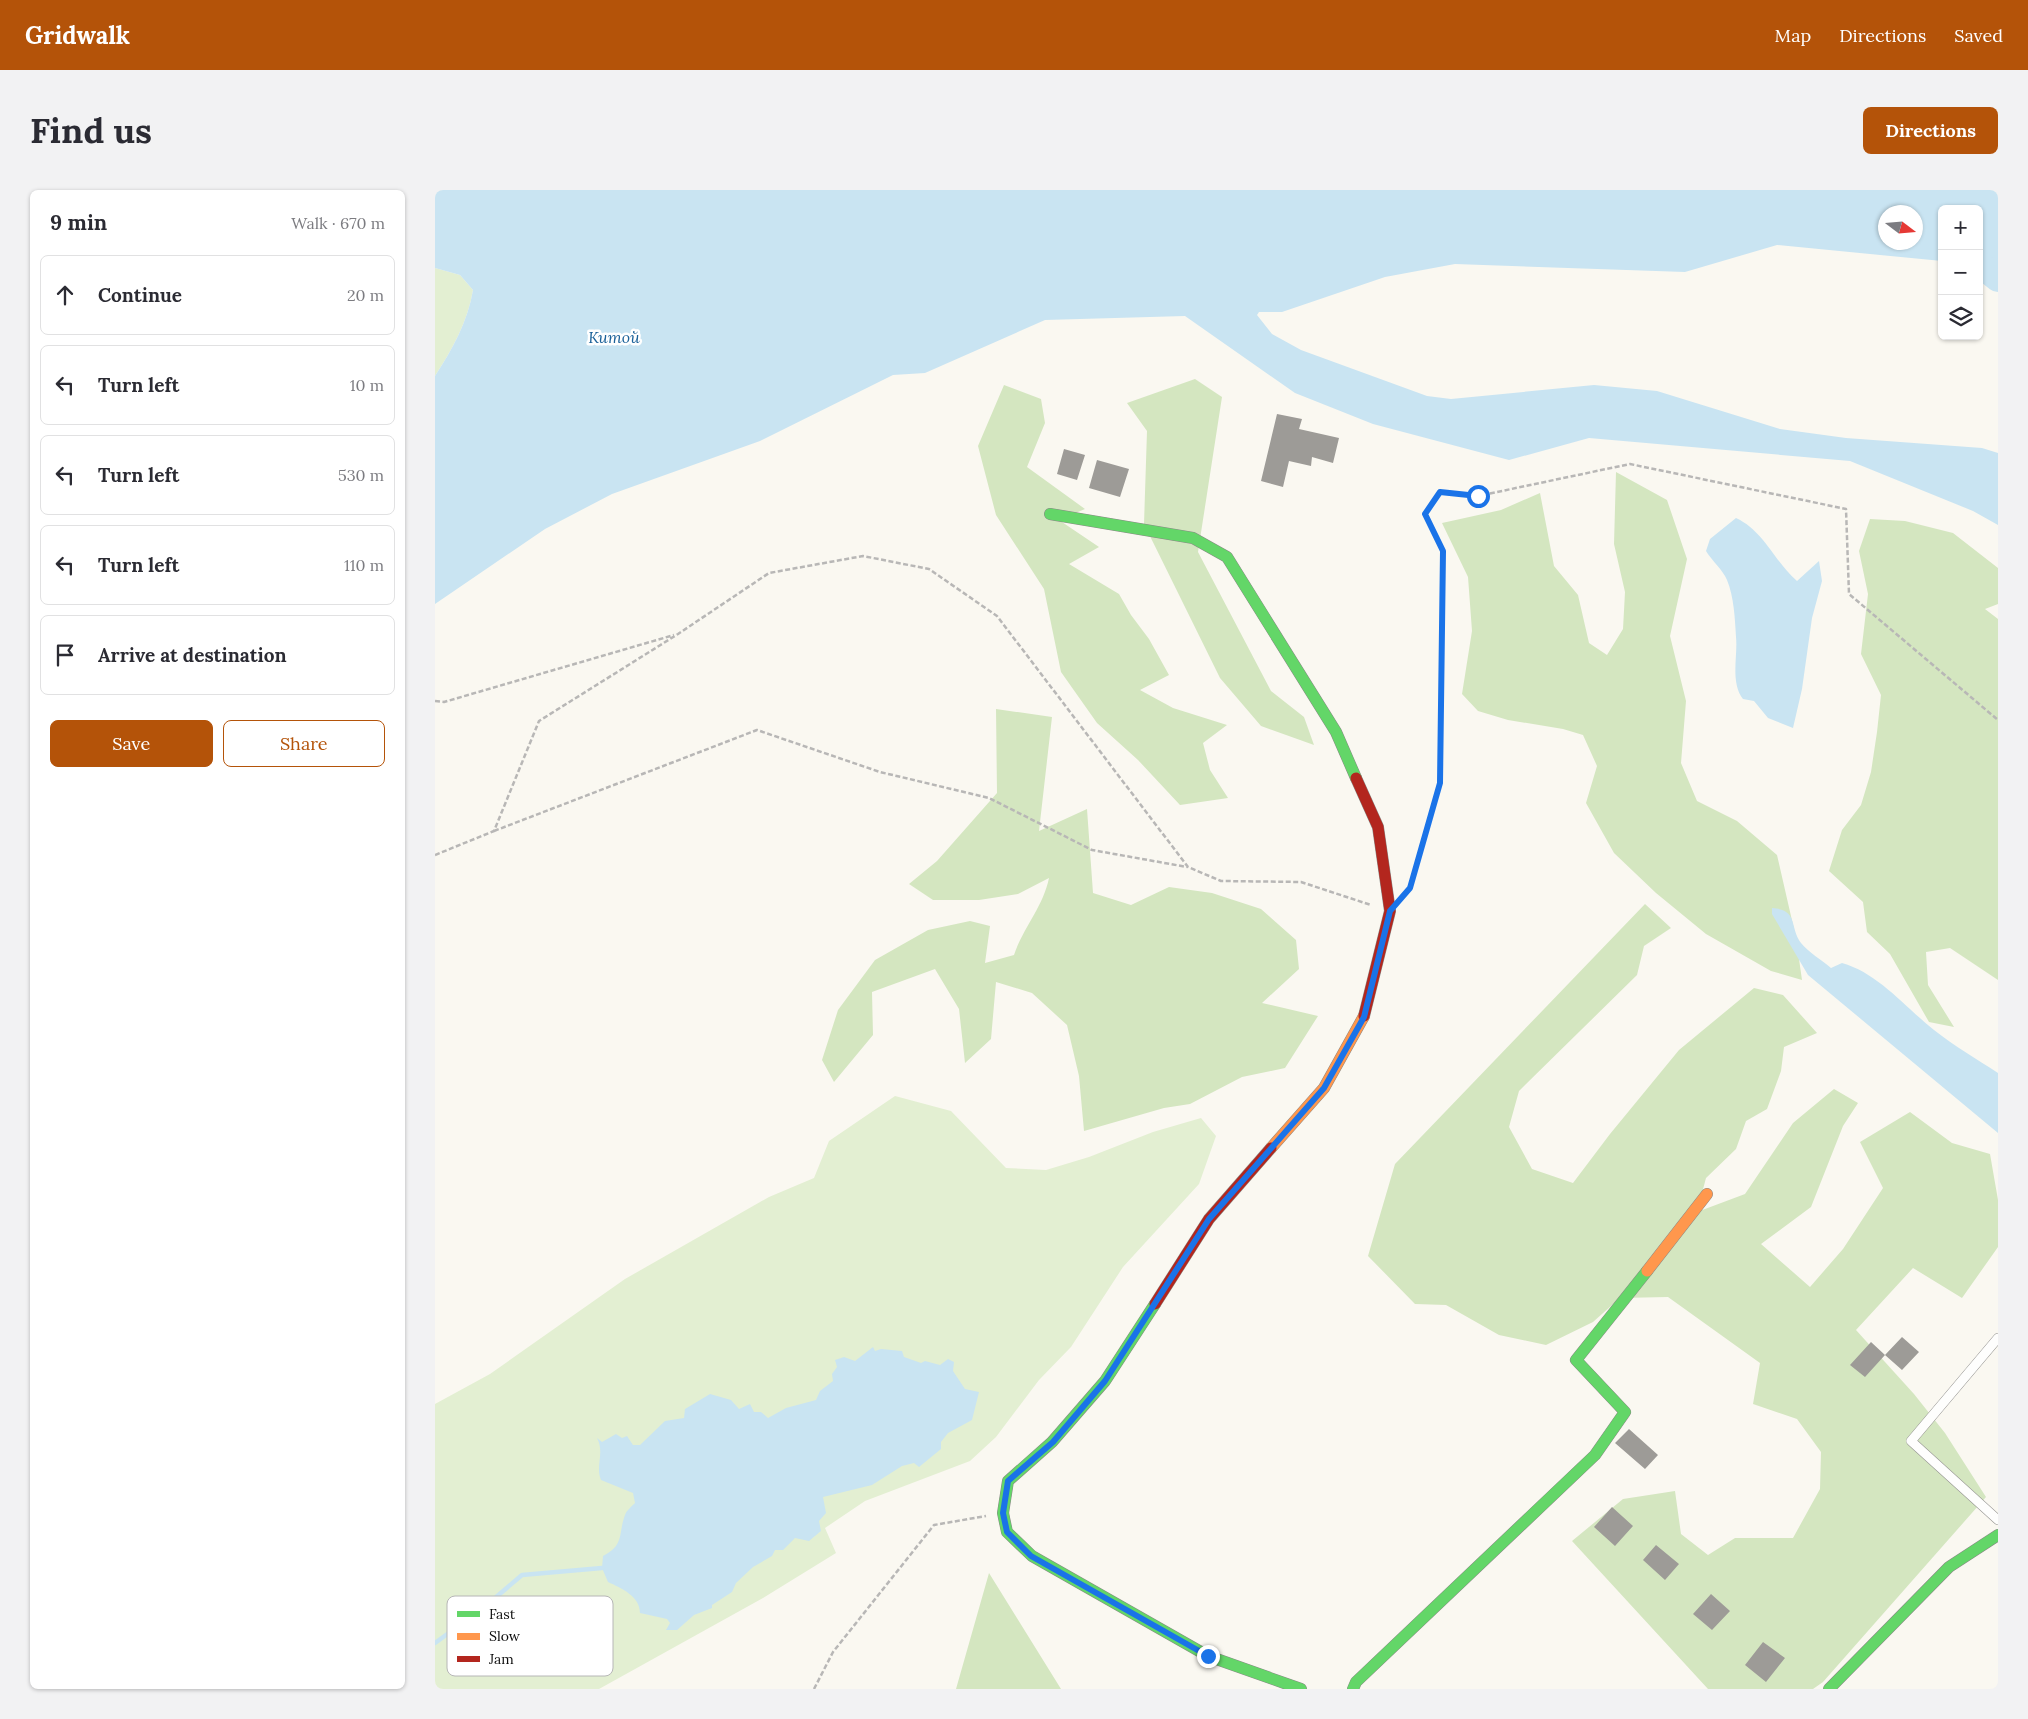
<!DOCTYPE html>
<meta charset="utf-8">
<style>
body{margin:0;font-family:Lora,serif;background:#f2f2f3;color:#2b2b33}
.controls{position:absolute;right:15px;top:15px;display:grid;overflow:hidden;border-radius:8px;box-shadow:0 1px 4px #0004}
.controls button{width:45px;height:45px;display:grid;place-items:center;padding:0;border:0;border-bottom:1px solid #e1e1e2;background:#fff;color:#2b2b33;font:25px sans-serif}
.compass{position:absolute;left:1443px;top:15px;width:45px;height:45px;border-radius:50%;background:#fff;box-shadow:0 1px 4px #0004;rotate:106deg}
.stop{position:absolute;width:15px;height:15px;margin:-11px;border:4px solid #1a73e8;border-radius:50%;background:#fff}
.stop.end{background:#1a73e8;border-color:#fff;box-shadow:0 1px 5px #0008}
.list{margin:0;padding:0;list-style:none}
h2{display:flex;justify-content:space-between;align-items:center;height:65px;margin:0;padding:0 20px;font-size:21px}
h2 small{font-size:16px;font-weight:400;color:#7c7c81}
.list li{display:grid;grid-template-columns:32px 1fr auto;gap:15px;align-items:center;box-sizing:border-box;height:80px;margin:0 10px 10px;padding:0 10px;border:1px solid #e1e1e2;border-radius:8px}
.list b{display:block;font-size:19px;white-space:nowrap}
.list em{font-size:16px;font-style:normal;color:#7c7c81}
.actions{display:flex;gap:10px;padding:15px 20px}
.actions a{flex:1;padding:11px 0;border:1px solid #b45309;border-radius:8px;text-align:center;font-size:18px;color:#b45309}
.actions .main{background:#b45309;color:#fff}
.icon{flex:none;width:28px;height:28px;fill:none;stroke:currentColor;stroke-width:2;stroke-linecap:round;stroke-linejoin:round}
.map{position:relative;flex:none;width:1563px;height:1499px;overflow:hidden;border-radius:8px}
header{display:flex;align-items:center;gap:30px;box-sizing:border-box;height:70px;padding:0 25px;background:#b45309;color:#fff}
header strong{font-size:24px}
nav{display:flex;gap:28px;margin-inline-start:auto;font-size:18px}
.intro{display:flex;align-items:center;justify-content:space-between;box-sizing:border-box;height:120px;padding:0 30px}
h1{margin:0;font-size:35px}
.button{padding:12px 22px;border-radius:8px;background:#b45309;color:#fff;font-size:18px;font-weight:700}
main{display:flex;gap:30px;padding:0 30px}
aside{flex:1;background:#fff;border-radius:8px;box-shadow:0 1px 4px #0004}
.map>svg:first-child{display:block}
.green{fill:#e3efd2}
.forest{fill:#d4e6c0}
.water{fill:#c9e4f2;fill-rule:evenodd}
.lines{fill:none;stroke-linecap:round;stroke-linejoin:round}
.stream{stroke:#c9e4f2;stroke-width:4.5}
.river{stroke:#c9e4f2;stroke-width:26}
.building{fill:#9d9b97}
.lane-casing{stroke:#949390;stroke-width:10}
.fast-casing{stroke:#8a8986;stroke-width:12}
.slow-casing{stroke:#8a8986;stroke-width:12}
.jam-casing{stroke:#8a8986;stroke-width:12}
.path{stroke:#b8b7b6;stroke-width:2.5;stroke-dasharray:5 2.5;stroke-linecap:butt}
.lane{stroke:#fefefd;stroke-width:9}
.fast{stroke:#63d668;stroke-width:11}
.slow{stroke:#ff974d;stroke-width:11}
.jam{stroke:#b3261e;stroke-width:11}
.route{stroke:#1a73e8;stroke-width:6}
.labels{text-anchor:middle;stroke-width:5;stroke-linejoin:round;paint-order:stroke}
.water-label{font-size:16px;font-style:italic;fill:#1b6199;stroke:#fff}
.key{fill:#fff;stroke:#b6b6b6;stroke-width:1}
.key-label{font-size:14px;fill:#0d0d0d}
</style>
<header>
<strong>Gridwalk</strong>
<nav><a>Map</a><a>Directions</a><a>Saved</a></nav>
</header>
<div class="intro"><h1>Find us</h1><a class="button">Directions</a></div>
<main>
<aside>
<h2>9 min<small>Walk · 670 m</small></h2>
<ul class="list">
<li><svg class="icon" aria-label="ahead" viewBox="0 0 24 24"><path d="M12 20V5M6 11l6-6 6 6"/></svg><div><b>Continue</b></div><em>20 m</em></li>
<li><svg class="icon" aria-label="left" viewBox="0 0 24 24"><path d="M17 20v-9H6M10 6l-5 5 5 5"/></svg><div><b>Turn left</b></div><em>10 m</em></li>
<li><svg class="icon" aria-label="left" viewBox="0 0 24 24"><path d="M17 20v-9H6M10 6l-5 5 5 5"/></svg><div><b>Turn left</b></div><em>530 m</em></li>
<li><svg class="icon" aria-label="left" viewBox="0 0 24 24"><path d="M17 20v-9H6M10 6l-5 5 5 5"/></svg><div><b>Turn left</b></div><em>110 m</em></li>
<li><svg class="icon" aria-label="arrive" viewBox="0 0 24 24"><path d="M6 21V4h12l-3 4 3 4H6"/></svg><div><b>Arrive at destination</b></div></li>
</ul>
<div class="actions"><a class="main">Save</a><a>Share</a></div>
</aside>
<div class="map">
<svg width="1563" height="1499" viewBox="0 0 1563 1499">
<rect width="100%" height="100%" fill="#faf8f1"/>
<path class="green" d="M 0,78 L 25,85 L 38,100 C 33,131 17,160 0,186 Z
M 460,906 L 516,921 L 571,978 L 611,980 L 654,967 L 718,942 L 766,928 L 781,946 L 764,994 L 688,1077 L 636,1157 L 604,1190 L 561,1247 L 535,1271 L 430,1311 L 390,1338 L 401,1363 L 328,1408 L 164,1499 L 0,1499 L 0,1214 L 55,1184 L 190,1089 L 334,1007 L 379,988 L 394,951 Z"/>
<path class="forest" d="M 760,189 L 787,207 L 763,362 L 836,501 L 869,527 L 879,555 L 826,536 L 785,488 L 709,334 L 712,241 L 692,213 Z
M 569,195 L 606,209 L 610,233 L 592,277 L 650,319 L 624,330 L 664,357 L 634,374 L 684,404 L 696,425 L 714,449 L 734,485 L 705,500 L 738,518 L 792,535 L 768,553 L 775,580 L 793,608 L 745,615 L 703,570 L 662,533 L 626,482 L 609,399 L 561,325 L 543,256 Z
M 1181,282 L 1232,310 L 1252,369 L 1235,446 L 1251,511 L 1246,573 L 1262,611 L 1302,631 L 1342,665 L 1361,748 L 1367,790 L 1336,781 L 1271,744 L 1221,703 L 1179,663 L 1151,613 L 1162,576 L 1148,545 L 1128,539 L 1073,530 L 1043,521 L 1027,504 L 1037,441 L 1033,387 L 1007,333 L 1066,320 L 1105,303 L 1119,376 L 1143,405 L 1154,453 L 1172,465 L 1188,439 L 1190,402 L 1179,354 Z
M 1435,329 L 1470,331 L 1518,343 L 1563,378 L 1563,414 L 1550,419 L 1563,429 L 1563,790 L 1515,758 L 1491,762 L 1493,795 L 1519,837 L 1494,832 L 1455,764 L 1432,742 L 1428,712 L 1394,681 L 1407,640 L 1426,615 L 1436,582 L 1442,542 L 1446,505 L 1426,464 L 1433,404 L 1424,361 Z
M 561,519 L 617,527 L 604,641 L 652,619 L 658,703 L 696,715 L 734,697 L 777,703 L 826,719 L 861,750 L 864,779 L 827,813 L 883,826 L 850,878 L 807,887 L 755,914 L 729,918 L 649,941 L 644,886 L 632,835 L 597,803 L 561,792 L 556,849 L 530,873 L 524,819 L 500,779 L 437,802 L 438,845 L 399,892 L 387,870 L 403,820 L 440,770 L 493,740 L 535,731 L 555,736 L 550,773 L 579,765 C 588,738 608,717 614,688 L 583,704 L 544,710 L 498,710 L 474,694 L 502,671 L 562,603 Z
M 1210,714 L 1236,738 L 1209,756 L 1202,785 L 1084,901 L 1074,937 L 1097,979 L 1138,993 L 1175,944 L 1244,860 L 1319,798 L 1348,805 L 1382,843 L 1349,857 L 1346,881 L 1332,919 L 1311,931 L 1301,959 L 1271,988 L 1262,1022 L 1310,1004 L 1358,933 L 1399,899 L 1423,913 L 1408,936 L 1376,1017 L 1326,1054 L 1375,1097 L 1408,1059 L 1448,998 L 1425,952 L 1475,922 L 1517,953 L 1555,964 L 1563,1010 L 1563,1057 L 1527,1108 L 1478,1078 L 1421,1140 L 1479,1204 L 1510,1243 L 1551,1307 L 1388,1492 L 1378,1499 L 1273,1499 L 1137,1351 L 1188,1309 L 1240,1301 L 1246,1344 L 1273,1365 L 1300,1348 L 1358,1348 L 1385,1299 L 1386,1262 L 1362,1229 L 1318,1214 L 1325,1173 L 1233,1107 L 1185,1108 L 1158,1132 L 1111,1155 L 1064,1145 L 1011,1115 L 980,1114 L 933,1066 L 960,974 Z
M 554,1383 L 626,1499 L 521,1499 Z"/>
<path class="water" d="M 0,0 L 1563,0 L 1563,77 L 1544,75 L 1544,19 L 1507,19 L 1507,71 L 1342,55 L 1250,82 L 1020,74 L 950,87 L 847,122 L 824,122 L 822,125 L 837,144 L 866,160 L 992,206 L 1016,209 L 1159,195 L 1222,201 L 1345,239 L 1411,248 L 1547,258 L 1563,263 L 1563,335 L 1538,321 L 1415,271 L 1154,248 L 1074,270 L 938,234 L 860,203 L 750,126 L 610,130 L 490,183 L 458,185 L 325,251 L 177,304 L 110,339 L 0,414 L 0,186 C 17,160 33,131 38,100 L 25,85 L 0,78 ZM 1480,22 L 1480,52 L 1450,52 L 1450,22 Z
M 1301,328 C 1329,341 1339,371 1362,391 L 1384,371 L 1387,391 L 1377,428 L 1367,499 L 1358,538 L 1333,528 L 1319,511 L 1308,509 C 1295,492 1303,466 1301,447 C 1300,429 1299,407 1292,390 C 1288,380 1277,371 1271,361 L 1275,349 Z
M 1337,718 C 1364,720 1354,737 1366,753 C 1373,762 1387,770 1396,778 L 1407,773 C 1443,783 1470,817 1499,840 C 1519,856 1542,869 1563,883 L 1563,943 L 1373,785 L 1337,724 Z
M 438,1157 L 440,1161 L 446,1159 L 467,1161 L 469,1167 L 486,1173 L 490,1171 L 505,1175 L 513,1169 L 519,1172 L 518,1181 L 530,1199 L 544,1202 L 537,1230 L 513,1243 L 506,1252 L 506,1259 L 484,1277 L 479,1273 L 467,1276 L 437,1295 L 388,1307 L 391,1323 L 384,1331 L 386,1341 L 374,1351 L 360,1348 L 348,1360 L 340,1360 L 337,1366 L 318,1377 L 301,1393 L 297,1402 L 277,1415 L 277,1418 L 259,1425 L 242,1440 L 231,1440 L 235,1433 L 232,1429 L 205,1423 C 205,1406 186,1398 173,1392 L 167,1378 L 168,1366 C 190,1355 183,1343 190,1325 C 191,1321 197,1316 200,1313 L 198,1303 L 166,1290 C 160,1276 170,1263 162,1248 L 167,1252 L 181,1244 L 187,1248 L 192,1246 L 198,1255 L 205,1255 L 230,1231 L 249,1228 L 250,1219 L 275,1204 L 296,1210 L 304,1219 L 315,1214 L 319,1222 L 326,1222 L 333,1228 L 351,1218 L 381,1210 L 385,1201 L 398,1191 L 397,1184 L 402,1177 L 400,1170 L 409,1167 L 420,1171 Z"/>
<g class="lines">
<path class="stream" d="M 0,1453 L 47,1419 L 87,1385 L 167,1378"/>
<path class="river" d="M 1544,74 L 1563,89"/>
</g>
<path class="building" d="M 842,224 L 867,229 L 864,239 L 904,248 L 898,273 L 877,267 L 876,276 L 854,271 L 848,297 L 826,291 Z
M 629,259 L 650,265 L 642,290 L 622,284 Z
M 662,270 L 694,279 L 685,307 L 654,298 Z
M 1467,1147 L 1484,1162 L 1467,1180 L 1450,1165 Z
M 1436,1152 L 1450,1165 L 1430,1187 L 1415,1175 Z
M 1194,1239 L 1223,1265 L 1210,1279 L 1180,1253 Z
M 1177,1317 L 1198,1336 L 1180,1356 L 1159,1337 Z
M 1221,1355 L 1244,1374 L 1230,1390 L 1208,1370 Z
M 1276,1404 L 1295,1421 L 1277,1440 L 1258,1424 Z
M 1328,1452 L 1350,1468 L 1331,1492 L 1310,1475 Z"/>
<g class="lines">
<g class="lane-casing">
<path id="lane" d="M 1563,1148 L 1476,1251 L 1563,1330"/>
</g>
<g class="fast-casing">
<path id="fast" d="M 615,324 L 758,348 L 792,367 L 901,542 L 921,588
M 720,1114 L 670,1191 L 617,1252 L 573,1291 L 568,1323 L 572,1342 L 597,1366 L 773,1466 L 866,1499
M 918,1499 L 921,1492 L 1160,1265 L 1190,1222 L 1141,1170 L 1212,1081
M 1394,1499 L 1514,1377 L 1563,1345"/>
</g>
<g class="slow-casing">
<path id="slow" d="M 836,958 L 889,898 L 929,826
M 1212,1081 L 1272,1004"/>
</g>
<g class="jam-casing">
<path id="jam" d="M 921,588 L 943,637 L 955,721 L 929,826
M 720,1114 L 774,1029 L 836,958"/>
</g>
<path class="path" d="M 0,511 L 9,512 L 239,445
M 59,641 L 322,540 L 445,582 L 554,608 L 657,660 L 752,677
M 0,665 L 59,641 L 104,531 L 243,444 L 334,383 L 428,366 L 494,379 L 562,426 L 753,677 L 786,691 L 866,692 L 936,715
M 971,702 L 975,698 L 1005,593 L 1008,361 L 990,324 L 1005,302 L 1043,306 L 1195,274 L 1411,319 L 1414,404 L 1563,530
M 379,1499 L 398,1462 L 499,1335 L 551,1326"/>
<use href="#lane" class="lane"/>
<use href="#fast" class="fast"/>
<use href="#slow" class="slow"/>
<use href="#jam" class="jam"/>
</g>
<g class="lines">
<path class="route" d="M 773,1466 L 596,1366 L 572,1342 L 568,1323 L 573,1291 L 618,1252 L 670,1191 L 774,1029 L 889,898 L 929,827 L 955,721 L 975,698 L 1005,593 L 1008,361 L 990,324 L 1005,302 L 1043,306"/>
</g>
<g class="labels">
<g class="water-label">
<text x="179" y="153">Китой</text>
</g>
</g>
<rect x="12" y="1406" width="166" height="80" rx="8" class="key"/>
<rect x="22" y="1421" width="23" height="6" fill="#63d668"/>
<rect x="22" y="1443" width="23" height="7" fill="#ff974d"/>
<rect x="22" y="1466" width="23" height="6" fill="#b3261e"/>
<g class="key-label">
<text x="54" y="1429">Fast</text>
<text x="54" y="1451">Slow</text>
<text x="54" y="1474">Jam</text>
</g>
</svg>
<div class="controls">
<button>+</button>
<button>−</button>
<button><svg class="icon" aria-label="layers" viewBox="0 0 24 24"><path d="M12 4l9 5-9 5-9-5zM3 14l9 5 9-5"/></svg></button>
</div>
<svg class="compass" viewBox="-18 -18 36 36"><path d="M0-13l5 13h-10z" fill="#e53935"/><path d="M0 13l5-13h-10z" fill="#7c7c81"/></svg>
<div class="stop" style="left:1043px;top:306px"></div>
<div class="stop end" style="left:773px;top:1466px"></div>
</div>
</main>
